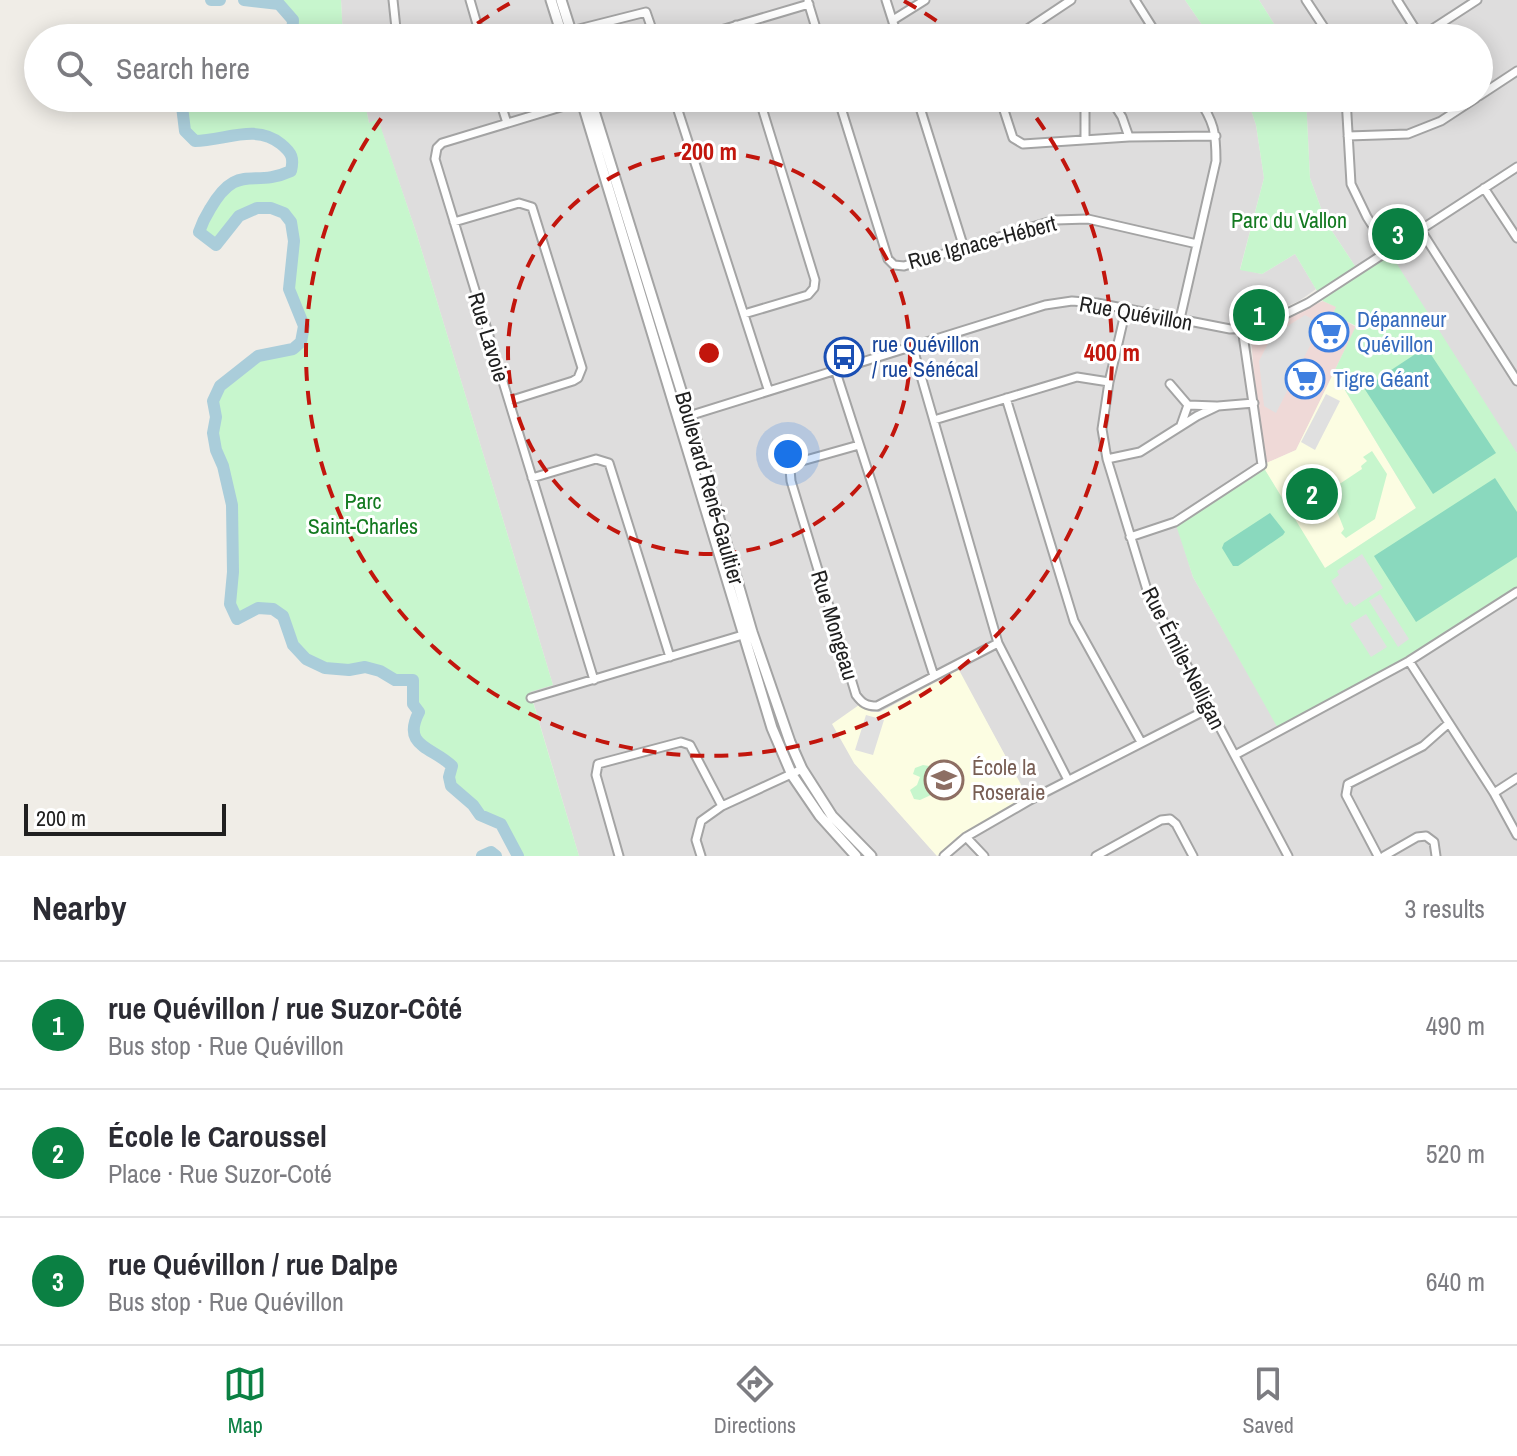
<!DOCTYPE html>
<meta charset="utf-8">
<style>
body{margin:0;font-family:"Archivo Narrow",sans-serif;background:#f7f7f7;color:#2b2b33}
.scale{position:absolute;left:24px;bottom:20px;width:202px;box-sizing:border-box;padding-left:8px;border:4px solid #202020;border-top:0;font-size:22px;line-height:28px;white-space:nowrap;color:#202020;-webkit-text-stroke:6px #fff;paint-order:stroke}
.you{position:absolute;left:788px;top:454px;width:28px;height:28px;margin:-20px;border:6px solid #fff;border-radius:50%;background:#1a73e8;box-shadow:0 0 0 12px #1a73e833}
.badge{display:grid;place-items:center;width:52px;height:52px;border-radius:50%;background:#0b8043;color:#fff;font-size:26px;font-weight:700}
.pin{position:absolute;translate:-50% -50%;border:4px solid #fff;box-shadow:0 2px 8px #0006}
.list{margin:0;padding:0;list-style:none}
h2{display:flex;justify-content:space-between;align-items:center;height:104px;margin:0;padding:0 32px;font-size:34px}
h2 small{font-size:26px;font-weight:400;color:#7c7c81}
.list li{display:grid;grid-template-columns:52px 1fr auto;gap:24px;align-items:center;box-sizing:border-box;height:128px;padding:0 32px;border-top:2px solid #e1e1e2}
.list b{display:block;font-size:30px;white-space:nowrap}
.list p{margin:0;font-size:26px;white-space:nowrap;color:#7c7c81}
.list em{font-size:26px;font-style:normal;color:#7c7c81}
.icon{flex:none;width:44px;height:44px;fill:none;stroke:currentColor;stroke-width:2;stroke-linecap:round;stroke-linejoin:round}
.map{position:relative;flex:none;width:1517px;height:856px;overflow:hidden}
.search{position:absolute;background:#fff;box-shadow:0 4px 20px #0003;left:24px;right:24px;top:24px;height:88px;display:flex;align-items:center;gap:20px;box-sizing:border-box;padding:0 28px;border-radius:44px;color:#7c7c81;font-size:30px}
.sheet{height:488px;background:#fff}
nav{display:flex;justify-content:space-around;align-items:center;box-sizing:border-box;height:112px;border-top:2px solid #e1e1e2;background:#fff;font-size:22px;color:#7c7c81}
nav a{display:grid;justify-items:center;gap:4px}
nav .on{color:#0b8043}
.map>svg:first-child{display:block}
.residential{fill:#dedddd}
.commercial{fill:#efd9d7}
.education{fill:#fcfde2}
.park{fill:#c7f6cd}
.pitch{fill:#8ad9be}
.parking{fill:#e0e0e0}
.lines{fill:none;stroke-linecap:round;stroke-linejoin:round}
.river{stroke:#aacdda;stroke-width:12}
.minor-casing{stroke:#a4a4a4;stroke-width:11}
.tertiary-casing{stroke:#a4a4a4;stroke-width:13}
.minor{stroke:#fff;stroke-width:7}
.tertiary{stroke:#fff;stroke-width:9}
.ring{fill:none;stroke:#c2160d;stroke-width:4;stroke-dasharray:14 10}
.labels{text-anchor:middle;stroke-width:6;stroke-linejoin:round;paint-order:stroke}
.park-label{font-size:22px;fill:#137920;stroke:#fff}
.street-label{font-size:22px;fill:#202020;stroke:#fff}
.shop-label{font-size:22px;fill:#366cbe;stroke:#fff;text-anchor:start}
.transit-label{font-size:22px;fill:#164399;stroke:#fff;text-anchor:start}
.education-label{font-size:22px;fill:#785e54;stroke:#fff;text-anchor:start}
.centre{fill:#c2160d;stroke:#fff;stroke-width:4}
.ring-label{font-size:24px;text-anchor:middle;font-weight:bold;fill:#c2160d;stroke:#fff;stroke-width:6;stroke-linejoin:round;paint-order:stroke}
</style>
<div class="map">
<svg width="1517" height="856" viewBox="0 0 1517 856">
<rect width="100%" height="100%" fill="#f0ede7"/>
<path class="residential" d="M 341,0 L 1185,0 L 1211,38 L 406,38 L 402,29 L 372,38 L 343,38 Z
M 1259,0 L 1517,0 L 1517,453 L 1357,269 L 1326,222 L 1310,178 L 1306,98 L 1479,98 L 1479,38 L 1283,38 Z
M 364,98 L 1247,98 L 1256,125 L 1264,178 L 1240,269 L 1262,274 L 1295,254 L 1316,289 L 1299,301 L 1257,319 L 1242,328 L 1262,465 L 1176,522 L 1193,577 L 1281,732 L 1517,592 L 1517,856 L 939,856 L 957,837 L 1028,797 L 958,670 L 880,712 L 872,712 L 854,763 L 937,856 L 579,856 L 530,691 L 553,685 L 417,235 L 378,120 L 369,123 Z"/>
<path class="commercial" d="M 1323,301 L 1337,307 L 1333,314 L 1356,327 L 1296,450 L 1262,465 L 1251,338 L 1259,329 Z"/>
<path class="education" d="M 1334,372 L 1416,508 L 1324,569 L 1262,465 L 1296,450 Z
M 959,670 L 1028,798 L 957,837 L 937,856 L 854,763 L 832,724 L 859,705 L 871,712 L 880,712 Z"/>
<path class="park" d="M 244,0 L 341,0 L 343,38 L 292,38 L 293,20 L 279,4 Z
M 1185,0 L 1259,0 L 1283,38 L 1211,38 Z
M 181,98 L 364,98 L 369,123 L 378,119 L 417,235 L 553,685 L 530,692 L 579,856 L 518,856 L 501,824 L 480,815 L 473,805 L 451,786 L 449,777 L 452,766 C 432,747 401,747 418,712 L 413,704 L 413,680 L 395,680 L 380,671 L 365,667 L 349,670 L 325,668 L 306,659 L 293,645 L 283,616 L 273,609 L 258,608 L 237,619 L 230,604 L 233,572 L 232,505 L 223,466 L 216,450 L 213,433 L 216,417 L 213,401 L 220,386 L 258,356 L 293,349 L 301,341 L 304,326 L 289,289 L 294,241 L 291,222 L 284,213 L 271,208 L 257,208 L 239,216 L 216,245 L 199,232 C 202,223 205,217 210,209 C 238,161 252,190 291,171 C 294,158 292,153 281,144 C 256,123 224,141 195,141 L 185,131 Z
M 1247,98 L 1306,98 L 1310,178 L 1326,222 L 1357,269 L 1388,250 L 1517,453 L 1517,592 L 1409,661 L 1280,732 L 1193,577 L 1175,522 L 1262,465 L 1325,568 L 1416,508 L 1334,372 L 1356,326 L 1333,314 L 1336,307 L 1323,301 L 1295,254 L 1262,274 L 1240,270 L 1264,178 L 1256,125 Z
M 1372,451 L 1387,474 L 1375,519 L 1346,538 L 1341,533 L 1344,529 L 1329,491 L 1362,469 L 1361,466 L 1367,461 L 1363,457 Z
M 923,765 L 929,766 L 933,775 L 929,785 L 932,791 L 931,795 L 920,800 L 914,799 L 910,790 L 917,785 L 920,777 L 913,774 L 915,768 Z"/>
<path class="pitch" d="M 1426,347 L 1496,453 L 1433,494 L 1364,388 Z
M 1495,478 L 1517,512 L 1517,557 L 1416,622 L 1374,556 Z
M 1270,513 L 1285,532 L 1283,535 L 1238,566 L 1233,566 L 1222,548 L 1224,543 Z"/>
<path class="parking" d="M 1305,315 L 1321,324 L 1276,413 L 1264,406 L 1259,361 L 1272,336 Z
M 1326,394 L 1340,401 L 1315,450 L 1301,442 Z
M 1362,554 L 1383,588 L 1354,607 L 1350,602 L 1346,605 L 1331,581 L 1339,575 L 1337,571 Z
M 1380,594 L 1409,639 L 1398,647 L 1369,601 Z
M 1366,614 L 1387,647 L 1371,657 L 1350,624 Z
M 866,715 L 884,720 L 873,755 L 855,750 Z"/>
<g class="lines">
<path class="river" d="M 211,0 L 220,0
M 244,0 L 279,4 L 293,20 L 292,38
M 181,98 L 185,131 L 195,141 C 224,141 256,123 281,144 C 292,153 294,158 291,171 C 252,189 238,161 210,209 C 205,217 202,223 199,232 L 216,245 L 239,216 L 257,208 L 271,208 L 284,213 L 291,222 L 294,241 L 289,289 L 304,326 L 301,342 L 293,349 L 258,356 L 220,386 L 213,401 L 216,417 L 213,433 L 216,450 L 223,466 L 232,505 L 233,572 L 230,604 L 237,619 L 258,608 L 273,609 L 283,616 L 293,645 L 306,659 L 325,668 L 349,670 L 365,667 L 380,671 L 395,680 L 413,680 L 413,704 L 419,712 C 401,747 433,747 452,766 L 449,777 L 451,786 L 473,805 L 480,815 L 501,824 L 518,856
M 482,856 L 491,852 L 496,856"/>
<g class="minor-casing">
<path id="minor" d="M 393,0 L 397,38
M 470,0 L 481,38
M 886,0 L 898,38
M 1135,0 L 1159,38
M 1306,0 L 1331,38
M 1397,0 L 1421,38
M 808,2 L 819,38
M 893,20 L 925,0
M 736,25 L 740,38
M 567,32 L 646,12 L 655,38
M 1420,37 L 1477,0
M 694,38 L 809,4
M 1014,38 L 1071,0
M 1479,96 L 1517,71
M 499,98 L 507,123
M 674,98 L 768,389
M 838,98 L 888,259 L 894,265 L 904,266 L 1055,220 L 1088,219 L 1197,244
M 917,98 L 964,248
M 1000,98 L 1013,138 L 1023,144 L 1129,137 L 1216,136
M 1085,98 L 1085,139
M 1110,98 L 1122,117 L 1129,137
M 1346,98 L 1351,184 L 1367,217 L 1388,250
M 584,100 L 442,143 L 437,148 L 435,159 L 594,680
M 1348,136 L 1408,134 L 1441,121 L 1476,98
M 1484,188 L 1517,238
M 454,222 L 519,203 L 532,207 L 582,368 L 578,378 L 573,381 L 509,401
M 1420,229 L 1517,381
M 1126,309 L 1109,382 L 1102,429 L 1107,459 L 1147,590 L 1288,856
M 744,314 L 808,295 L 814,288 L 815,280 L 759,98
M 1180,319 L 1216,161 C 1216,132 1214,122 1198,98
M 912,345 L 998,643 L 1068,780
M 835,369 L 934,676
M 1170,384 L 1188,405
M 1006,398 L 1074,621 L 1141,742
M 679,419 L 1045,305 L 1072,301 L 1097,303 L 1230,329 L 1259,327 L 1308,303 L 1517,167
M 934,420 L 1077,377 L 1109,382
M 1181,425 L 1188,405 L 1216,406
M 859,445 L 795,463 L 790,469 L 791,481 L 856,695 C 862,703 866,706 877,706 L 998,643
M 1107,459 L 1140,452 L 1197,416 L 1218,406 L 1254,403
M 532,478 L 596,459 L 609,463 L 670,657
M 1130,537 L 1175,522 L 1262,465 L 1242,328
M 1409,661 L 1494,793 L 1517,835
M 531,698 L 746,634
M 1235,755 L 1409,661 L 1517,592
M 1494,793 L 1517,778
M 966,837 L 984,856
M 619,856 L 596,775 L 598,764 L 681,742 L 690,745 L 722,806
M 701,856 L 696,840 L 701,821 L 722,806 L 802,769
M 944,856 L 966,837 L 1030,800 L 1210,708
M 1096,856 L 1161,820 L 1170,819 L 1176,824 L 1193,856
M 1378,856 L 1346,795 L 1348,784 L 1423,746 L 1449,723
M 1384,856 L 1417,837 L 1426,836 L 1434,842 L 1436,856"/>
</g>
<g class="tertiary-casing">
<path id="tertiary" d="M 551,0 L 563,38
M 561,0 L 573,38
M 581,98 L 772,728 L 792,775 L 820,816 L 856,856
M 590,98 L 689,416 L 752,632 L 790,742 L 802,769 L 832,816 L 871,856"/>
</g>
<use href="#minor" class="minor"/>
<use href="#tertiary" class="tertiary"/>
</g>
<g class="ring">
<circle cx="709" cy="353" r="201"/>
<path d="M458 38A403 403 0 0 1 514 1M904 1A403 403 0 0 1 960 38M1022 99A403 403 0 1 1 396 99"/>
</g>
<defs>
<g id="supermarket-ring" transform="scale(2)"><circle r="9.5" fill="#fff" stroke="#3f7fe0" stroke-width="1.5"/><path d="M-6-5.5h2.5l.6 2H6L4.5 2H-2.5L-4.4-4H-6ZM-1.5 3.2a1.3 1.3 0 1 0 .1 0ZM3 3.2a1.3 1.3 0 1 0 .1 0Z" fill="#3f7fe0"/></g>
<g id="bus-ring" transform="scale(2)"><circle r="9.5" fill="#fff" stroke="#1a4fb4" stroke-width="1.5"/><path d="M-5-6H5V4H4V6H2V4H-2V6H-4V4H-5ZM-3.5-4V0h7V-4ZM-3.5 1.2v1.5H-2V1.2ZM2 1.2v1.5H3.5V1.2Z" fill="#1a4fb4"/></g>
<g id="school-ring" transform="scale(2)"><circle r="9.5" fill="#fff" stroke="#8d6e63" stroke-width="1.5"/><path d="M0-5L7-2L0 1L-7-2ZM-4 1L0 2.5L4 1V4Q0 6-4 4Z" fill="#8d6e63"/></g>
</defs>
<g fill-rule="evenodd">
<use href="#supermarket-ring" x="1329" y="332"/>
<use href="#bus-ring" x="844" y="357"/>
<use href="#supermarket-ring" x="1305" y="379"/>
<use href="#school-ring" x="944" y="780"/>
</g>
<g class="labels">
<g class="park-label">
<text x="1289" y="228">Parc du Vallon</text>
<text x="363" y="509">Parc<tspan x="363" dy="25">Saint-Charles</tspan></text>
</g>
<g class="street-label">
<text transform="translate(982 242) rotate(-15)" y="8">Rue Ignace-Hébert</text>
<text transform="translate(1136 313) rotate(10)" y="8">Rue Quévillon</text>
<text transform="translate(489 337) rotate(73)" y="8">Rue Lavoie</text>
<text transform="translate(710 488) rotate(74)" y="8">Boulevard René-Gaultier</text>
<text transform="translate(835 625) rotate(73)" y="8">Rue Mongeau</text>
<text transform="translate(1184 658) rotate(63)" y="8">Rue Émile-Nelligan</text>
</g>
<g class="shop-label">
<text x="1357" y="327">Dépanneur<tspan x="1357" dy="25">Quévillon</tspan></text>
<text x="1333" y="387">Tigre Géant</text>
</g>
<g class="transit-label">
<text x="872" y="352">rue Quévillon<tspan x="872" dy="25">/ rue Sénécal</tspan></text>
</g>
<g class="education-label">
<text x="972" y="775">École la<tspan x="972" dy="25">Roseraie</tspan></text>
</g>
</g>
<circle cx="709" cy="353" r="12" class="centre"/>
<g class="ring-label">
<text x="709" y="160">200 m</text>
<text x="1112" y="361">400 m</text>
</g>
</svg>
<div class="scale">200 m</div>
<div class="you"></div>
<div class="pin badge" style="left:1259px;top:315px">1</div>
<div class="pin badge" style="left:1312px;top:494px">2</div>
<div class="pin badge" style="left:1398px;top:234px">3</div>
<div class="search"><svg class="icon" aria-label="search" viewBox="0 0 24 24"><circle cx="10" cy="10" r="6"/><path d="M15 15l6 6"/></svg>Search here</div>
</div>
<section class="sheet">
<h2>Nearby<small>3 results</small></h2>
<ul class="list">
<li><span class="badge">1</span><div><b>rue Quévillon / rue Suzor-Côté</b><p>Bus stop · Rue Quévillon</p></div><em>490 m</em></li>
<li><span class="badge">2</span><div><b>École le Caroussel</b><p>Place · Rue Suzor-Coté</p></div><em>520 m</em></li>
<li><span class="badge">3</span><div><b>rue Quévillon / rue Dalpe</b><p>Bus stop · Rue Quévillon</p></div><em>640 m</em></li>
</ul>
</section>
<nav>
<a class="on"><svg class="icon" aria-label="map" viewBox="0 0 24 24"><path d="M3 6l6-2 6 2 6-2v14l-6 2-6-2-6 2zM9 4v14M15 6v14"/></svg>Map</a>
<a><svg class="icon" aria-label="directions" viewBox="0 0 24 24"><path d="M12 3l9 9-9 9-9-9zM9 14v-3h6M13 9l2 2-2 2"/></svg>Directions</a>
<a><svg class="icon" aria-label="saved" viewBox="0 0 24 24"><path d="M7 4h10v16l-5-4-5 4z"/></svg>Saved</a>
</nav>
